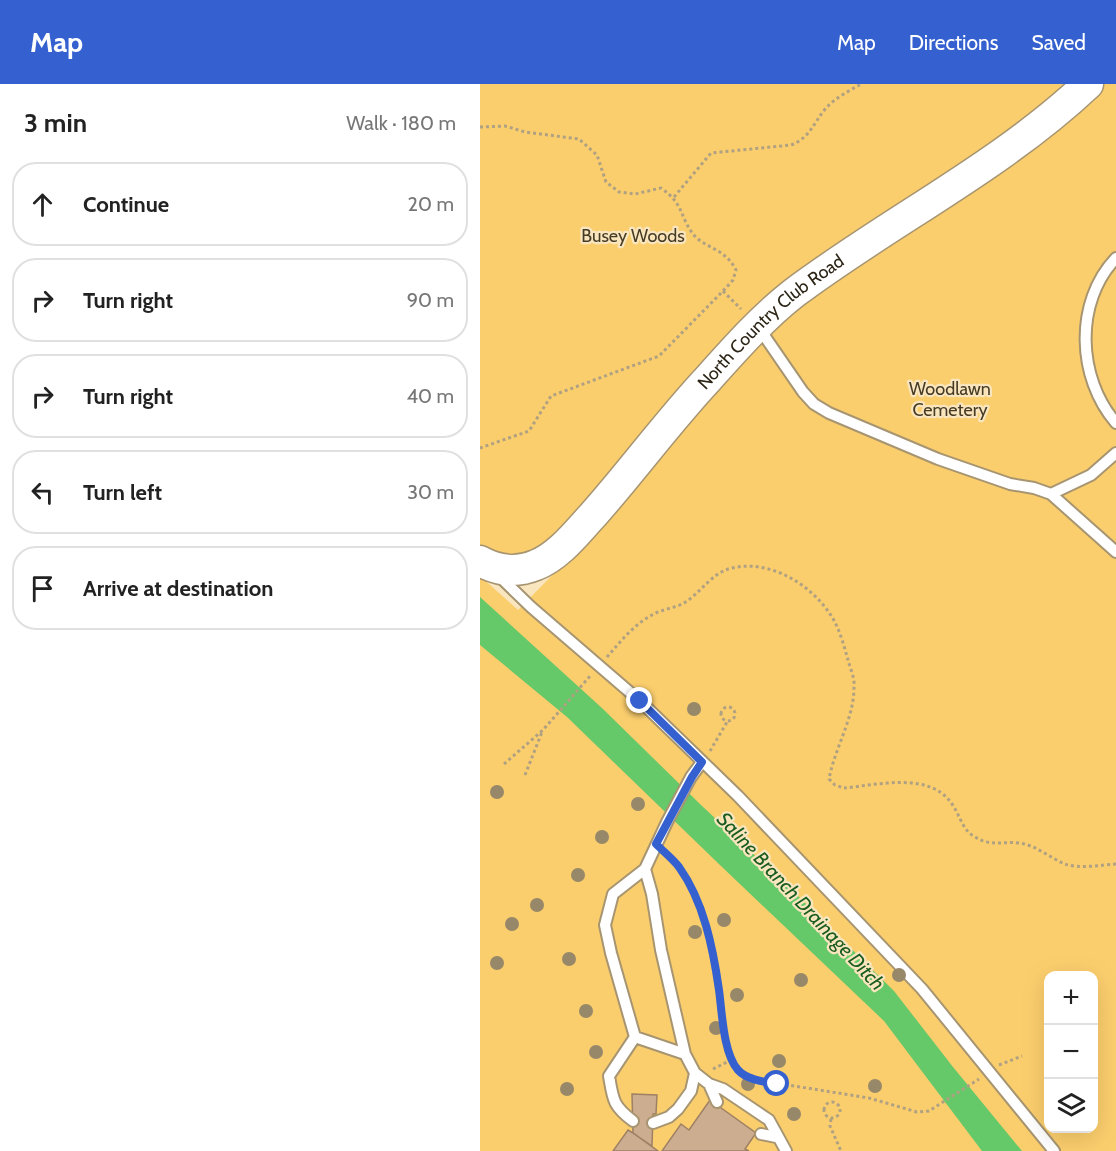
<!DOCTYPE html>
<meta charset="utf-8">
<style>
body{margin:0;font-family:Cabin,sans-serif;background:#f2f2f2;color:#222}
.controls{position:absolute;right:18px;bottom:18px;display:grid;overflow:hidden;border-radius:12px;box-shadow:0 6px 24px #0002}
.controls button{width:54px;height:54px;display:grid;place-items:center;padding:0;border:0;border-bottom:2px solid #e0e0e0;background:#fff;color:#222;font:30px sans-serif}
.stop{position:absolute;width:18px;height:18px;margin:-14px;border:4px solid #3460d0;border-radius:50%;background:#fff}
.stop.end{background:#3460d0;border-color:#fff;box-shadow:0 2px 6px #0008}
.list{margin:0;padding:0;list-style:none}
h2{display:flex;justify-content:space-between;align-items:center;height:78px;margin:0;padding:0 24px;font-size:26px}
h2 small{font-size:20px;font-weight:400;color:#767676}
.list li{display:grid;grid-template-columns:39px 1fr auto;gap:18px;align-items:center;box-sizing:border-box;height:84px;margin:0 12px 12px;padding:0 12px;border:2px solid #e0e0e0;border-radius:24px}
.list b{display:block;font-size:22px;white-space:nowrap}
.list em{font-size:20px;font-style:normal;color:#767676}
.icon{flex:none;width:33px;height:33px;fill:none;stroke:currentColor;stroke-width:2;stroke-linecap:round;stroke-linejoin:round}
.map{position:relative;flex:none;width:636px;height:1067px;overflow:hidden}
header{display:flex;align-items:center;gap:36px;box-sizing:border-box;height:84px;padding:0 30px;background:#3460d0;color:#fff}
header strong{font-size:28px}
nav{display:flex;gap:33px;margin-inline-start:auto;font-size:21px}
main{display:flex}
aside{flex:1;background:#fff}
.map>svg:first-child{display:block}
.green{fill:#fbce6d;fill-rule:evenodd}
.water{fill:#65c869}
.building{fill:#cdad90;stroke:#9e8064;stroke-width:1.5}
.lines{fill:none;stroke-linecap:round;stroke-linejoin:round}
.lane-casing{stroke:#a79571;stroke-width:14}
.secondary-casing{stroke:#a79571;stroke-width:33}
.path{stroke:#b0a182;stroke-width:3;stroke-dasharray:3 3;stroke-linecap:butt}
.lane{stroke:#fff;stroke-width:10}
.secondary{stroke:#fff;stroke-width:30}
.tree{fill:#97886a}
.route{stroke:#3460d0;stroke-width:8}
.labels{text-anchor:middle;stroke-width:4.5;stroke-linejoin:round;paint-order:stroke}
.park-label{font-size:18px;fill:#463b25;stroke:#f9e5be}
.street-label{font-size:18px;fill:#2c2516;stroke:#f9e5be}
.water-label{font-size:20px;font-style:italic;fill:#185c1f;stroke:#f9e5be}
</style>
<header>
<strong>Map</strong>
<nav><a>Map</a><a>Directions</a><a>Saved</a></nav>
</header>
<main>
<aside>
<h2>3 min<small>Walk · 180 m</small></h2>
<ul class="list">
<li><svg class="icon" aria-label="ahead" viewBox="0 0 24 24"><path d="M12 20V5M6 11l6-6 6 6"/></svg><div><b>Continue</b></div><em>20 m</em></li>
<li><svg class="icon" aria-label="right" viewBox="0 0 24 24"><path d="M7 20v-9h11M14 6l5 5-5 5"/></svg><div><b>Turn right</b></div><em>90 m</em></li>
<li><svg class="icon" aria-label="right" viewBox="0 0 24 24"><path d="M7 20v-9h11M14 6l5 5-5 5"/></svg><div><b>Turn right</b></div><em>40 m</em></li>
<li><svg class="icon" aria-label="left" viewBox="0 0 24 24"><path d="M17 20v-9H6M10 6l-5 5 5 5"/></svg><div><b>Turn left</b></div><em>30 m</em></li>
<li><svg class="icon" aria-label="arrive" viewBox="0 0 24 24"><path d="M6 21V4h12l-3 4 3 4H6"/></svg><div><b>Arrive at destination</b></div></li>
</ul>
</aside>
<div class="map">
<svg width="636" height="1067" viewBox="0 0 636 1067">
<rect width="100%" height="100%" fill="#f9e5be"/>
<path class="green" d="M 0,0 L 608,0 L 354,181 L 73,471 L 0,477 Z
M 621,0 L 636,0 L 636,1067 L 0,1067 L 0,492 L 38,526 L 97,466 L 220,323 L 322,216 ZM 568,892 L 614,892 L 614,1044 L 568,1044 Z"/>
<path class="water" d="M 0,513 L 123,625 L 221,721 L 317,811 L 414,907 L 473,983 L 542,1067 L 502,1067 L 404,937 L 241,782 L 87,633 L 0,561 Z"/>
<path class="building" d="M 152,1010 L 177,1011 L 176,1030 L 173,1030 L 172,1062 L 153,1049 Z
M 230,1016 L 276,1049 L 265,1065 L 269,1067 L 182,1067 L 201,1040 L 209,1046 Z
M 148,1046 L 153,1049 L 178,1067 L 133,1067 Z"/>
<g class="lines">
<g class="lane-casing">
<path id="lane" d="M 636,174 C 594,218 597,294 636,339
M 279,244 L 323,308 L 334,320 L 349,329 L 458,375 L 530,400 L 554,404 L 571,410 L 611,391 L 636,369
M 571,410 L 636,468
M 18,491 L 51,523 L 160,617 L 258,712 L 442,905 L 574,1067
M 165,785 L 172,810 L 181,866 L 205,970 L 215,989 L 211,1007 L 198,1025 L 189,1033 L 173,1039
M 155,953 L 205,970
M 215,989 L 229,1000 L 243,1005 L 289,1036 L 306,1067
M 229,1000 L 237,1018
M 153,1037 C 133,1022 133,1016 129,992 L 155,953 L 131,869 L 125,841 L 133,810 L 165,785 L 187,738 L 211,693 L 222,678
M 281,1050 L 296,1053"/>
</g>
<g class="secondary-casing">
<g id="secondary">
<path id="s1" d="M 0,477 C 18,487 37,489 56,481 C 79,472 97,448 113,431 C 152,387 187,339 227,296 C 253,267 283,233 314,209 C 410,137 520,83 608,0"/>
</g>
</g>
<path class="path" d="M 0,43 L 25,42 L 45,48 L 99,55 L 117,71 L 126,98 L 139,108 L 155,110 L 181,104 C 204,120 199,131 213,150 C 224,164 245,164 256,186 L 253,196 L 243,207 L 179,272 L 71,312 L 49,347 L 0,364
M 194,113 L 231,69 L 311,61 C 330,54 334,38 346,24 C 355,14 369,7 381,0
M 243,207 L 261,225
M 127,573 C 141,557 155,539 174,530 C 183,525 195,524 204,519 C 221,509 232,488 252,484 C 291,475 332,501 352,533 C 360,546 364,562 368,576 C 370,584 375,594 374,603 C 374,635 355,663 349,695 L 355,701 L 364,704 C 397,701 450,687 472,720 C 480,731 482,746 495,753 C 510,763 523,757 539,759 C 556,761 570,774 585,780 C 600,785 621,781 636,780
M241 630a7 7 0 1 1 14 0a7 7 0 1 1-14 0Z
M 230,667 L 247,638
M 24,680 L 63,646 L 111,591
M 45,691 L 62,648
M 186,770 L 198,782 L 209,799 L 225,837 L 237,894 L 246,960 L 258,986 L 277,996 L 389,1014 L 437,1028 L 449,1027 L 499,995
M 519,981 L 542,972
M 233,985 L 253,975
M344 1026a8 8 0 1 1 16 0a8 8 0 1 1-16 0Z
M 351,1035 L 350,1042 L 361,1067"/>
<use href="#lane" class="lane"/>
<use href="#secondary" class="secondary"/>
</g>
<g class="tree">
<circle cx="214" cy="625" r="7"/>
<circle cx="17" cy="708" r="7"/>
<circle cx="158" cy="720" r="7"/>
<circle cx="122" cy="753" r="7"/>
<circle cx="98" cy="791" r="7"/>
<circle cx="57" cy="821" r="7"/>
<circle cx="244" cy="836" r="7"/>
<circle cx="32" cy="840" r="7"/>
<circle cx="215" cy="848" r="7"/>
<circle cx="89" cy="875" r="7"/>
<circle cx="17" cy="879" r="7"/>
<circle cx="419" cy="891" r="7"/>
<circle cx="321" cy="896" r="7"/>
<circle cx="257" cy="911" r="7"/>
<circle cx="106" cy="927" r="7"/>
<circle cx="236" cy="944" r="7"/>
<circle cx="116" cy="968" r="7"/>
<circle cx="299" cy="977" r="7"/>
<circle cx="268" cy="1000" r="7"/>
<circle cx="395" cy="1002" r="7"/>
<circle cx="87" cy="1005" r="7"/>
<circle cx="314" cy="1030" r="7"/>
</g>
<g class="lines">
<path class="route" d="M 160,617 L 222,678 L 212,693 L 176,760 C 184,768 193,775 199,783 C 224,818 233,864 239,906 C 242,927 243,969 258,986 C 267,996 285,998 297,1000"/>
</g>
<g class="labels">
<g class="park-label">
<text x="153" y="158">Busey Woods</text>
<text x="470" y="311">Woodlawn<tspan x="470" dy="21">Cemetery</tspan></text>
</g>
<g class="street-label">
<text dy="6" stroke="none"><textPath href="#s1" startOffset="398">North Country Club Road</textPath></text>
</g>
<g class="water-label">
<text transform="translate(321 817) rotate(47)" y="7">Saline Branch Drainage Ditch</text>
</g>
</g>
</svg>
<div class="controls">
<button>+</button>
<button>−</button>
<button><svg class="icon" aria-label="layers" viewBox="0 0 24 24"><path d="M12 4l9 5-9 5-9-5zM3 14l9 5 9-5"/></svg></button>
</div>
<div class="stop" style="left:297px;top:1000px"></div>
<div class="stop end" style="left:160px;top:617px"></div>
</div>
</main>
